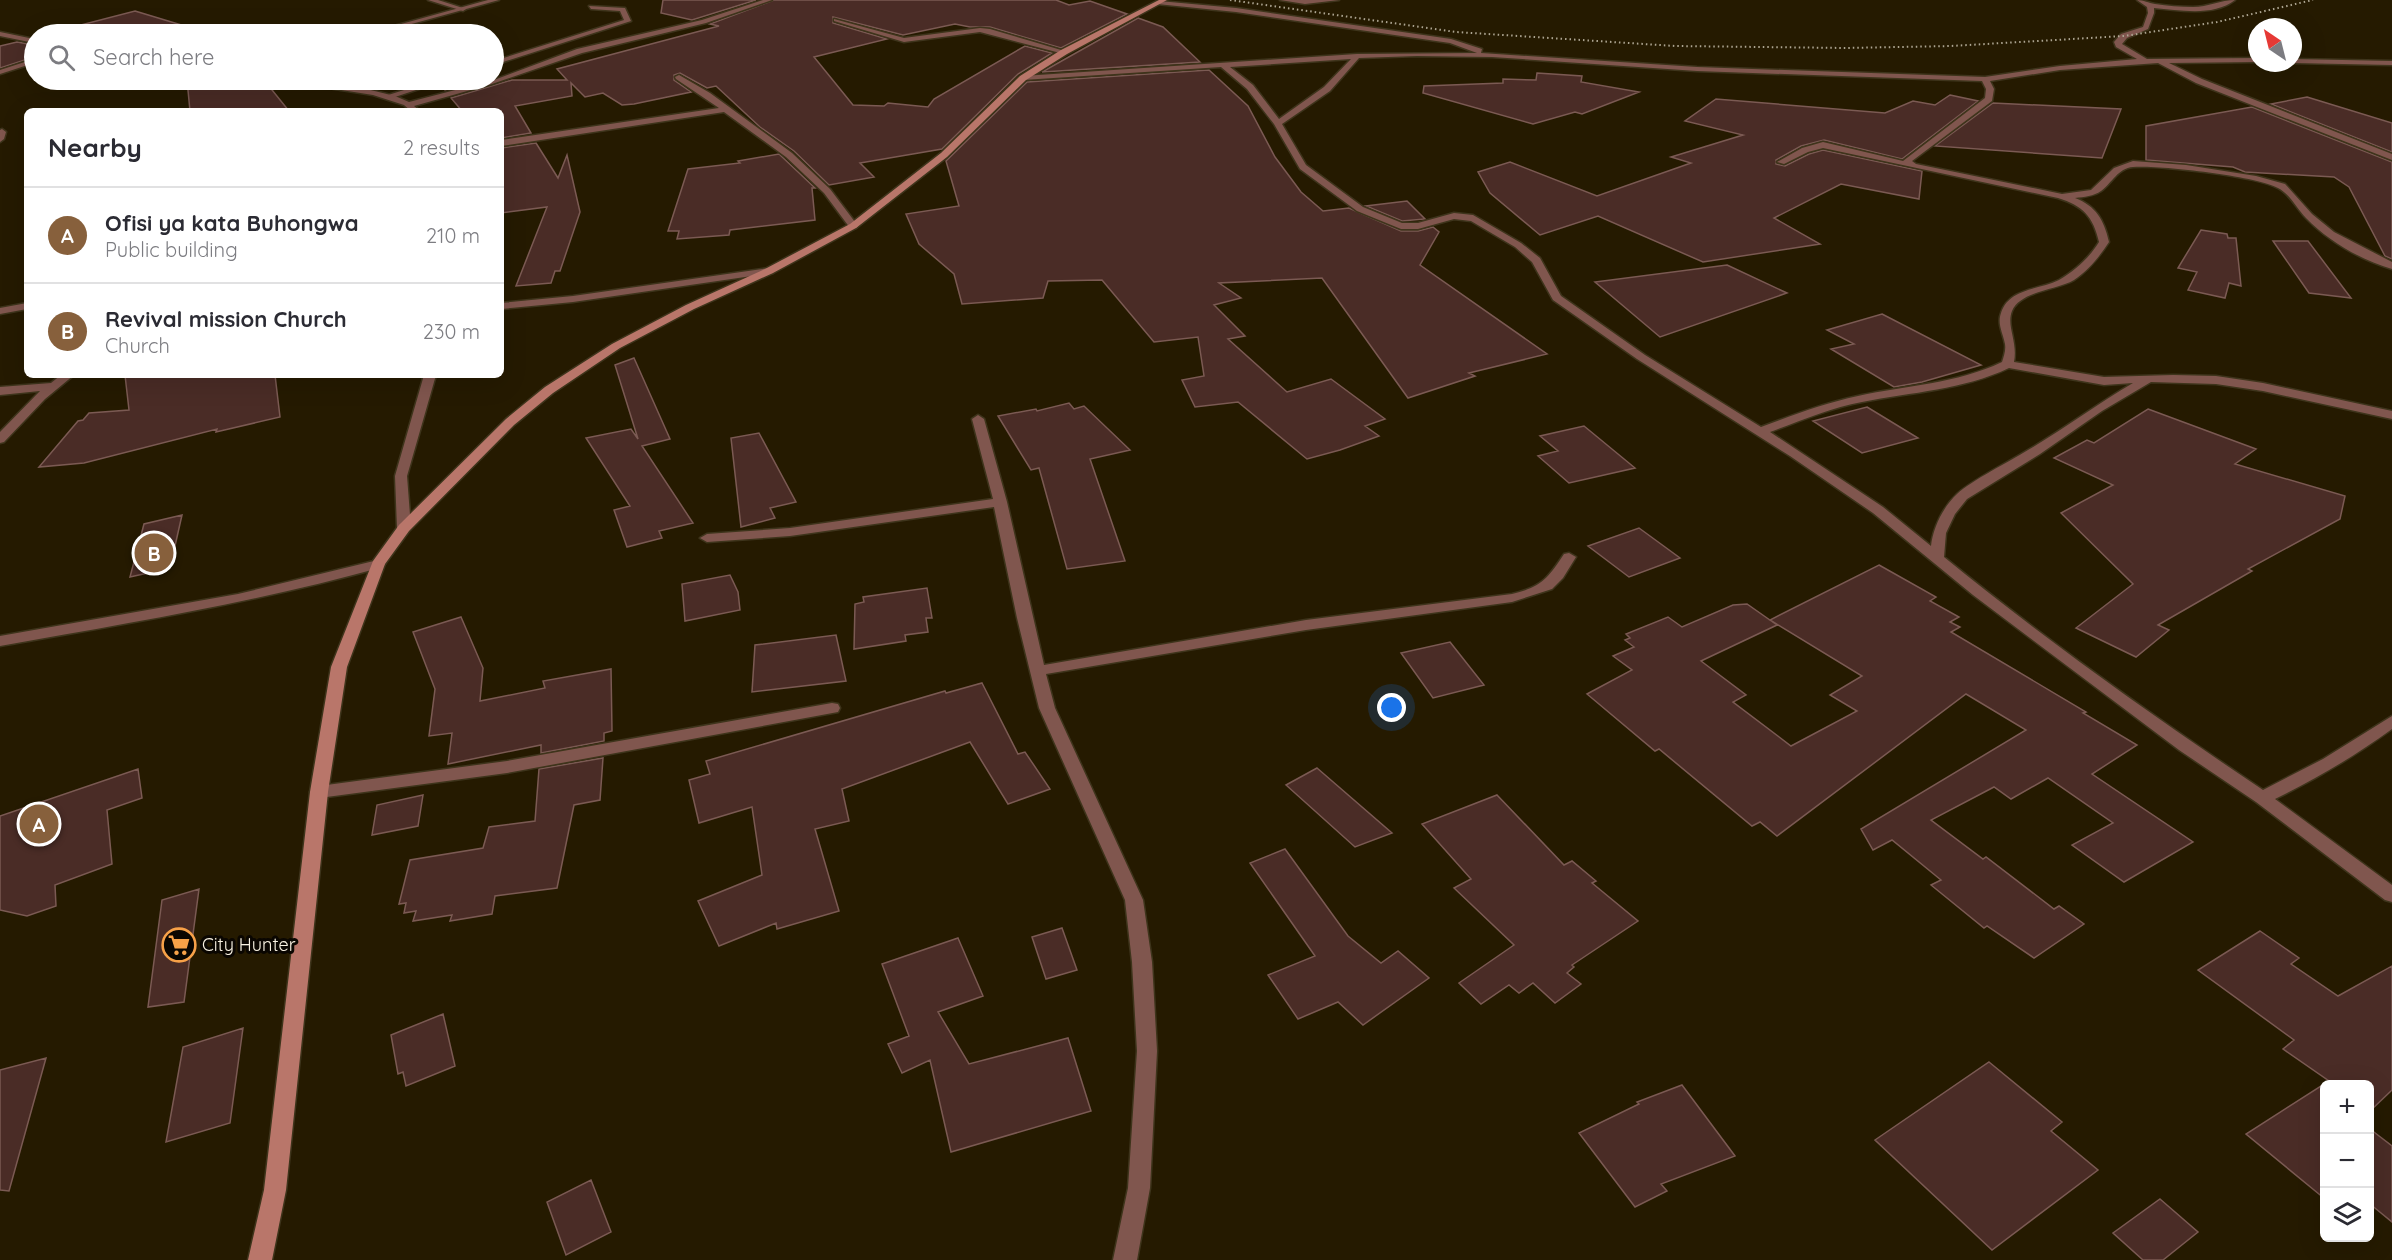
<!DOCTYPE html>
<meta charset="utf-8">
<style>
body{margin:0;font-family:Quicksand,sans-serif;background:#f7f7f7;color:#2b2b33}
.controls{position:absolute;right:18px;bottom:18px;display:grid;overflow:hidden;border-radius:9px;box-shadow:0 6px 24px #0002}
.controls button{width:54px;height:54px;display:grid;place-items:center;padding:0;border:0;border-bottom:2px solid #e1e1e2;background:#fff;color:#2b2b33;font:30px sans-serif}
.compass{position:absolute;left:2248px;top:18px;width:54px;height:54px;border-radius:50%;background:#fff;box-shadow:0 6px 24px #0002;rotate:325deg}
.you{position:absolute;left:1392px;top:708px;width:21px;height:21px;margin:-15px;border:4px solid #fff;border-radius:50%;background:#1a73e8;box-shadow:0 0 0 9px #1a73e833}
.badge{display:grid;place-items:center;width:39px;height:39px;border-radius:50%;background:#87603c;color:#fff;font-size:20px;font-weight:700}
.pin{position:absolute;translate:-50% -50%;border:3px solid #fff;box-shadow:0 2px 6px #0006}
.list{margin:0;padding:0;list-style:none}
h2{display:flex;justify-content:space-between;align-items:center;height:78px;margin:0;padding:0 24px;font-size:26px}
h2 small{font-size:20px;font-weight:400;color:#7c7c81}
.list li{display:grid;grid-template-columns:39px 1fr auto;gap:18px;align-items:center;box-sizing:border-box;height:96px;padding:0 24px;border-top:2px solid #e1e1e2}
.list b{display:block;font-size:22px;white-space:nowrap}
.list p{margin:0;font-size:20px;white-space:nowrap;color:#7c7c81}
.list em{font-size:20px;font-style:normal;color:#7c7c81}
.icon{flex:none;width:33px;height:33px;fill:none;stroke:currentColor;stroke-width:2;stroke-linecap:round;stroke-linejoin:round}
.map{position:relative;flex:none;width:2392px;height:1260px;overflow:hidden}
.search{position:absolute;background:#fff;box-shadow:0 6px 24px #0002;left:24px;top:24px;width:480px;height:66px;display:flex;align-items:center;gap:15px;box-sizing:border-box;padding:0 21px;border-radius:33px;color:#7c7c81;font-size:22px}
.panel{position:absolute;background:#fff;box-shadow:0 6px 24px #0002;left:24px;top:108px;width:480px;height:270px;border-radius:9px}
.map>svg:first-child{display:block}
.building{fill:#4a2c26;stroke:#7b5a53;stroke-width:1.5}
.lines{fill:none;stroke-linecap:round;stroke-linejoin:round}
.service-casing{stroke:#3e341b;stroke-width:3}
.minor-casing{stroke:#3e341b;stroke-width:3}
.secondary-casing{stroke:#3e341b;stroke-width:3}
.service{fill:#80564e;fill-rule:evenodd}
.minor{fill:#80564e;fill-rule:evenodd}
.secondary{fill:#b9766a;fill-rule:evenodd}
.rail{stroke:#ada591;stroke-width:2;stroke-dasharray:1.5 3;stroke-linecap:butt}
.labels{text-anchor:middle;stroke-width:6;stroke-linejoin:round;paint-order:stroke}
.near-poi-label{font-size:18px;fill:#f9f2e2;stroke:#0a0601;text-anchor:start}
</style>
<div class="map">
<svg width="2392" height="1260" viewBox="0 0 2392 1260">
<rect width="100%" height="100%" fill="#251a00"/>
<path class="building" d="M 663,0 L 756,0 L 692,20 L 661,13 Z
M 774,0 L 1056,0 L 1069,5 L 1090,1 L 1127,14 L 1061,48 L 990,27 L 970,27 L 955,24 L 903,35 L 833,17 L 833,23 L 887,39 L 814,57 L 853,105 L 884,106 L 888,103 L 928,107 L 934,99 L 1025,46 L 1052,53 L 1018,74 L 942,149 L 860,163 L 874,177 L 829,185 L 794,151 L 760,127 L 716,86 L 707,88 L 680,73 L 674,75 L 674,80 L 691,92 L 634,104 L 622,105 L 603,93 L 585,97 L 571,83 L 572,96 L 515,106 L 531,133 L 501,138 L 501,111 L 462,111 L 451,98 L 512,80 L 567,80 L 557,69 L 719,26 L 710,24 Z
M 135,11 L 208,33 L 46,34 Z
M 1138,18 L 1163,27 L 1200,62 L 1042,72 Z
M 17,42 L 34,45 L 34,57 L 0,68 L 0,46 Z
M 1209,70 L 1248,106 L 1275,157 L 1301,192 L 1323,211 L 1349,208 L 1401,231 L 1418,231 L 1433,227 L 1439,232 L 1420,265 L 1547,354 L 1469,373 L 1475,376 L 1408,398 L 1322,278 L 1219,283 L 1241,298 L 1214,305 L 1245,336 L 1228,339 L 1287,392 L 1331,379 L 1385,419 L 1365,426 L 1379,436 L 1340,450 L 1307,459 L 1238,402 L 1195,407 L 1182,380 L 1204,376 L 1198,337 L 1154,342 L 1102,280 L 1048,281 L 1043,298 L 962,304 L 954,274 L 919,244 L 906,214 L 959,206 L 946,161 L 1027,82 Z
M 1537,73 L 1582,76 L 1581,82 L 1639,92 L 1582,114 L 1575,112 L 1533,124 L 1423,93 L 1424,86 L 1503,83 L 1503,79 L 1536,80 Z
M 187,80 L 264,80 L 289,111 L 190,111 Z
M 448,80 L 487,80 L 445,90 L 440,84 Z
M 1950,95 L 1978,101 L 1902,159 L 1824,140 L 1801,146 L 1776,160 L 1776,164 L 1785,166 L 1809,154 L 1823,150 L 1922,171 L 1919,199 L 1841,184 L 1774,218 L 1820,244 L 1703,262 L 1598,216 L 1540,235 L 1490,193 L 1478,172 L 1510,162 L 1597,196 L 1691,163 L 1671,157 L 1743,135 L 1685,121 L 1716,99 L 1885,113 L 1913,101 L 1935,105 Z
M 2307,97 L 2392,123 L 2392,152 L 2271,104 Z
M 1993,103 L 2121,109 L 2102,158 L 1935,146 Z
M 2252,107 L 2392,162 L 2392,259 L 2385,256 L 2349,187 L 2334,177 L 2245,172 L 2233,167 L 2146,160 L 2146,126 Z
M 536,143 L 558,178 L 567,155 L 580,212 L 560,271 L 555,271 L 551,283 L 516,286 L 547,207 L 501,213 L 501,148 Z
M 779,154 L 815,188 L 812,188 L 815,220 L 730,230 L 729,235 L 677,239 L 679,231 L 668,231 L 688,169 L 740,163 L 738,161 Z
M 1407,201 L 1425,219 L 1402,221 L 1366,206 Z
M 2201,230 L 2227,234 L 2228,238 L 2236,238 L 2241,286 L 2229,283 L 2225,298 L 2188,290 L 2197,272 L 2178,268 Z
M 2273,241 L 2308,241 L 2351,298 L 2309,293 Z
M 1727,265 L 1787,293 L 1660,337 L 1595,282 Z
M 1882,314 L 1981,365 L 1922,382 L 1894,387 L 1831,349 L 1854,344 L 1827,330 Z
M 634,358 L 670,439 L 642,446 L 693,523 L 659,531 L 662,538 L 627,547 L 614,510 L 630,506 L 586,438 L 631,429 L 638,439 L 615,365 Z
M 125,375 L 275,375 L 280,417 L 216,432 L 217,429 L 84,463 L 39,467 L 78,421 L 83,420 L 89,413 L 129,410 Z
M 1069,403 L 1074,409 L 1084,406 L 1130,450 L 1090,459 L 1125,561 L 1067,569 L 1039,468 L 1031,470 L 998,416 L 1036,409 L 1037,411 Z
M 1867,407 L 1918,438 L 1862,453 L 1813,421 Z
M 2148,409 L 2256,449 L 2235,464 L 2345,496 L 2340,519 L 2248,569 L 2252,571 L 2158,625 L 2169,630 L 2136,657 L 2076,628 L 2133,584 L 2061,513 L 2113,485 L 2054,458 L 2087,440 L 2094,443 Z
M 1584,426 L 1635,468 L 1569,483 L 1538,456 L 1558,451 L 1540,436 Z
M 759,433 L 796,502 L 770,508 L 775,518 L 741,527 L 731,438 Z
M 182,515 L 170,568 L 130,577 L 144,524 Z
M 1639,528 L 1680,558 L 1629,577 L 1588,546 Z
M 1879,565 L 1936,597 L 1930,601 L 1959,617 L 1950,622 L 1960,627 L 1951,632 L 2086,712 L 2083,713 L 2137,745 L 2092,774 L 2193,842 L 2124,882 L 2072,845 L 2113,823 L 2048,778 L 2011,799 L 1994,787 L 1931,820 L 1983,859 L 1986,857 L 2054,909 L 2059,906 L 2084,924 L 2034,958 L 1987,926 L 1984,928 L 1931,885 L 1941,880 L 1892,840 L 1873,850 L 1861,829 L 2026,730 L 1966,694 L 1777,836 L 1760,822 L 1752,826 L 1659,749 L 1655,751 L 1587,694 L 1632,670 L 1613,656 L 1634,647 L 1625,640 L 1630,638 L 1626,634 L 1668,617 L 1682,627 L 1733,605 L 1747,604 L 1777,625 L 1701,661 L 1746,695 L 1733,702 L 1791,746 L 1857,711 L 1830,695 L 1862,676 L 1770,620 Z
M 730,575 L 738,592 L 740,610 L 685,621 L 682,584 Z
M 927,588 L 932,618 L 926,618 L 928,632 L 905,635 L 906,641 L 854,649 L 855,604 L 864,602 L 863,597 Z
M 461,617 L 483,668 L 480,701 L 545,688 L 543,681 L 611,669 L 612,731 L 604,733 L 604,741 L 541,753 L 541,745 L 448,764 L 452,733 L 429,736 L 435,689 L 413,632 Z
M 836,635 L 846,681 L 752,692 L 755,645 Z
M 1450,642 L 1484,685 L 1433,698 L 1401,653 Z
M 982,683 L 1018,754 L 1025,752 L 1050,789 L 1008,804 L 970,742 L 842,789 L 849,821 L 815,829 L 839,911 L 777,929 L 776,923 L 719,946 L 698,901 L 762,875 L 752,807 L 699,823 L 689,780 L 710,774 L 706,761 L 945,691 L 946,693 Z
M 603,758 L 600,800 L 574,805 L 557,888 L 495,896 L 492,914 L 450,921 L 452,915 L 413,921 L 416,911 L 404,913 L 406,903 L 399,904 L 410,860 L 483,848 L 489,827 L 535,821 L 539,769 Z
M 1317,768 L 1392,833 L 1355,847 L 1286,785 Z
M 138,769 L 142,798 L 107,810 L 112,864 L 55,885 L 56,906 L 27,916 L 0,910 L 0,816 Z
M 423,795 L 418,826 L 372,835 L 377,805 Z
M 1497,795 L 1564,865 L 1572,861 L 1596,881 L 1592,883 L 1638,921 L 1572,965 L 1574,967 L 1567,973 L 1581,984 L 1555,1003 L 1533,983 L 1519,993 L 1509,985 L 1481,1004 L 1459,983 L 1514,945 L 1454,888 L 1471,879 L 1422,824 Z
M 1285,849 L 1348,936 L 1381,963 L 1398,951 L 1429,978 L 1363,1025 L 1338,1002 L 1298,1019 L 1268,975 L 1315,956 L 1250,863 Z
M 199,889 L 184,1002 L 148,1007 L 162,900 Z
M 1062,928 L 1077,970 L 1046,979 L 1032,937 Z
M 2260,931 L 2299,958 L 2291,964 L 2338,996 L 2392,966 L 2392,1090 L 2370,1111 L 2370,1084 L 2325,1084 L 2325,1199 L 2246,1134 L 2329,1081 L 2283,1049 L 2294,1040 L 2198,970 Z
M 958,938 L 983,996 L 938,1012 L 969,1064 L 1068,1038 L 1091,1111 L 951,1152 L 930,1060 L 902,1073 L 888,1044 L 909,1036 L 882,964 Z
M 443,1014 L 455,1066 L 406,1086 L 403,1072 L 398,1074 L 391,1035 Z
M 243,1028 L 230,1123 L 166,1142 L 183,1047 Z
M 46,1058 L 9,1191 L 0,1190 L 0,1070 Z
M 1989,1062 L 2062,1122 L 2051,1131 L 2098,1170 L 1992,1250 L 1875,1140 Z
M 1682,1085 L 1735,1156 L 1661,1184 L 1667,1191 L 1635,1207 L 1579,1133 L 1639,1104 L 1637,1102 Z
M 2370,1129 L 2392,1146 L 2392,1222 L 2370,1204 Z
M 591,1180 L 611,1232 L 566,1255 L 547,1202 Z
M 2160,1199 L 2198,1232 L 2163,1260 L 2143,1260 L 2113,1233 Z"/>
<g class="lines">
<g class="service-casing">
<path id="service" d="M 428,0 L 438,0 L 466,9 L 463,11 Z
M 589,6 L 625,8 L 631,21 L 494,65 L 494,61 L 624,20 L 620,11 L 591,9 Z
M 436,80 L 446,80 L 392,98 L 385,96 Z"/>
</g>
<g class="minor-casing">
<path id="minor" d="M 488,0 L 499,0 L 375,34 L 365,34 Z
M 763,0 L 772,0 L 706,23 L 582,53 L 492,84 L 414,106 L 420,111 L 411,111 L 404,105 L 373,95 L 278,80 L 300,80 L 354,86 L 395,96 L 409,102 L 494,80 L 577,49 L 702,20 Z
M 1280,0 L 1339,0 L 1305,4 Z
M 2137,0 C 2144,0 2148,3 2155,4 C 2167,6 2181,7 2193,7 C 2208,7 2221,0 2235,0 C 2213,17 2180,10 2154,8 L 2154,13 L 2148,29 L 2127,38 L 2122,44 L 2147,59 L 2257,58 L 2257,62 L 2169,63 L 2202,79 L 2392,154 L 2392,160 L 2196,83 L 2158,63 L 2060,70 L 1990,81 L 1994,89 L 1992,101 L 1912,161 L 1916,164 L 2062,194 L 2091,190 L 2114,168 L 2133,161 L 2186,165 L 2256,176 L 2285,184 L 2312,214 L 2334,232 L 2392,262 L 2392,269 C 2361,260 2328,241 2306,218 C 2297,209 2290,194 2278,188 C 2257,176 2158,165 2133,167 C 2118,168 2112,183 2101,191 C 2094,196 2084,197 2075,198 C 2096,206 2104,220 2109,242 C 2099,257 2089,270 2074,280 C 2057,290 2020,291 2012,311 C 2006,326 2018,341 2014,362 L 2104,377 L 2173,375 L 2216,376 L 2263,383 L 2392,411 L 2392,419 L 2263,391 L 2216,384 L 2151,382 L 2102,411 L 2040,454 L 1967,499 L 1955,514 L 1946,533 L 1944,557 C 2046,640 2154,717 2263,790 L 2323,759 L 2392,716 L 2392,729 C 2355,756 2316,779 2275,799 L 2392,885 L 2392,902 L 2385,900 L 2256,802 L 2179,750 L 1973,595 L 1873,513 L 1790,456 L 1637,359 L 1553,300 L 1532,262 L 1515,247 L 1471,221 L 1454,219 L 1418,229 L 1401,229 L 1357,211 L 1300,169 L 1274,124 L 1247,89 L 1221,67 L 1023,80 L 1019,78 L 1023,76 L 1357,54 L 1477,53 L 1450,43 L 1236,12 L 1157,4 L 1159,1 L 1236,8 L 1451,39 L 1482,49 L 1481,53 L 1697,67 L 1985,77 L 2060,66 L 2137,59 L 2116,47 L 2114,42 L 2121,34 L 2143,27 L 2148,13 L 2147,7 ZM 1417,56 L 1492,57 L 1697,71 L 1982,81 L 1986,89 L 1985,98 L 1903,161 L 1823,142 L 1802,148 L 1777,162 L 1784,164 L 1808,152 L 1823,148 L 2058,198 C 2083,206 2093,216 2099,242 C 2089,258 2076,270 2059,280 C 2039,290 2009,288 2001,313 C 1997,324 2003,333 2005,344 C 2006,350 2004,356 2002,362 C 1956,384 1907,385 1858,396 C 1825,403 1793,415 1761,427 L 1645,355 L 1561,296 L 1540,258 L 1521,243 L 1473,215 L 1454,213 L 1418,223 L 1402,223 L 1363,207 L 1306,165 L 1282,124 L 1330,91 L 1359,58 ZM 1351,59 L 1324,87 L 1279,119 L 1253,85 L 1230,67 ZM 2009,368 L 2104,385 L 2133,383 C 2097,404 2064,429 2028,450 C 2009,462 1972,480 1957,494 C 1943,507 1933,528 1931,546 L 1883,507 L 1770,432 C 1800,421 1830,408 1862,402 C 1912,392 1963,390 2009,368 Z
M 834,19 L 904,38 L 980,28 L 990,29 L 1068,52 L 1064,54 L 980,32 L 904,42 L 834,21 Z
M 0,32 L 34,39 L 34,43 L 0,36 Z
M 34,59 L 34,63 L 0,74 L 0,70 Z
M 2293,59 L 2392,61 L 2392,65 L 2293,63 Z
M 679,75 L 710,93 L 792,153 L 830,189 L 858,226 L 856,228 L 850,228 L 824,193 L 786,157 L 724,112 L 501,146 L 501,140 L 719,108 L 676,79 L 675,77 Z
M 2,129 L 6,132 L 4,139 L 0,142 L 0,130 Z
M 769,268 L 773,269 L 773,273 L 573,302 L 501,309 L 501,303 L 573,296 Z
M 27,303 L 27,309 L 0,314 L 0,308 Z
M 61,375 L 74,375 L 45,399 L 4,442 L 0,443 L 0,432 L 40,391 L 0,395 L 0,387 L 51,383 Z
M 424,375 L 436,375 L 407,476 L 411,528 L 404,532 L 397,528 L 395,476 Z
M 978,415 L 984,419 L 1007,502 L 1044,665 L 1306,620 L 1512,594 C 1542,587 1548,578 1564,554 L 1569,553 L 1576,557 L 1563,578 L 1552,589 L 1512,602 L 1306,630 L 1046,674 L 1055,708 L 1143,900 L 1152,962 L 1157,1051 L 1150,1188 L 1137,1260 L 1113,1260 L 1128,1188 L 1137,1051 L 1132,962 L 1125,900 L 1039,708 L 1017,618 L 994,507 L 790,536 L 707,542 L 700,538 L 707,534 L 790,528 L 993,499 L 972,419 Z
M 378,560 L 383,561 L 385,564 L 383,567 C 257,602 129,623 0,646 L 0,636 L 238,594 Z
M 832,703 L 838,704 L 840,708 L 838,712 L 507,773 L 319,798 L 313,796 L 310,792 L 313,788 L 319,786 L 507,761 Z"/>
</g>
<g class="secondary-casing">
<path id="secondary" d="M 1159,0 L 1167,0 L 1067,54 L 1026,80 L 947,157 L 856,228 L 773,273 L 694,309 L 620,348 L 553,393 L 514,425 L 409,531 L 385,564 L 347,667 L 328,792 L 286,1190 L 272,1260 L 248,1260 L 264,1190 L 310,792 L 331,667 L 373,561 L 399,525 L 506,419 L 545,387 L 612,344 L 686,305 L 765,269 L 850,224 L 941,153 L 1020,76 L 1061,50 Z"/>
</g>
<use href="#service" class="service"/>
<use href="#minor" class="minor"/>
<use href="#secondary" class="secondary"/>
<path class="rail" d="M 1230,0 L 1456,32 L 1675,46 L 1846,48 L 1951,46 L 2124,36 L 2217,22 L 2313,0"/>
</g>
<defs>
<g id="supermarket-ring" transform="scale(1.725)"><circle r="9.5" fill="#0a0601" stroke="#f7a148" stroke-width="1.5"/><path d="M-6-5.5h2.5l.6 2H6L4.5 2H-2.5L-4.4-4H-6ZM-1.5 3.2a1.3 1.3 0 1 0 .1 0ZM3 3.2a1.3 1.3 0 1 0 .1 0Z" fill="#f7a148"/></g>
</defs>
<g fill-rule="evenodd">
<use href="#supermarket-ring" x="179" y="945"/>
</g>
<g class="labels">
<g class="near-poi-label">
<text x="202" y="951">City Hunter</text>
</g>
</g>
</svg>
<div class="controls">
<button>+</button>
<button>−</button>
<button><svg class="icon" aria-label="layers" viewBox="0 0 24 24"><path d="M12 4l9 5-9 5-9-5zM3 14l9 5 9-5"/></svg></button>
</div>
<svg class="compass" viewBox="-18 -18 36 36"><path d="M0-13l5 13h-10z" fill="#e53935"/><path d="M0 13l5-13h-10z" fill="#7c7c81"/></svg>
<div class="you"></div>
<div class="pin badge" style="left:39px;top:824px">A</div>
<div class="pin badge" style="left:154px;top:553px">B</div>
<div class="search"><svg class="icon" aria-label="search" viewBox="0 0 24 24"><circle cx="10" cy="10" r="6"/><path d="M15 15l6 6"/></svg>Search here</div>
<section class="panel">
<h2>Nearby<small>2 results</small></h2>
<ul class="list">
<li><span class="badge">A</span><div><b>Ofisi ya kata Buhongwa</b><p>Public building</p></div><em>210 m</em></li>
<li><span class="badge">B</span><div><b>Revival mission Church</b><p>Church</p></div><em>230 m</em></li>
</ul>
</section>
</div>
